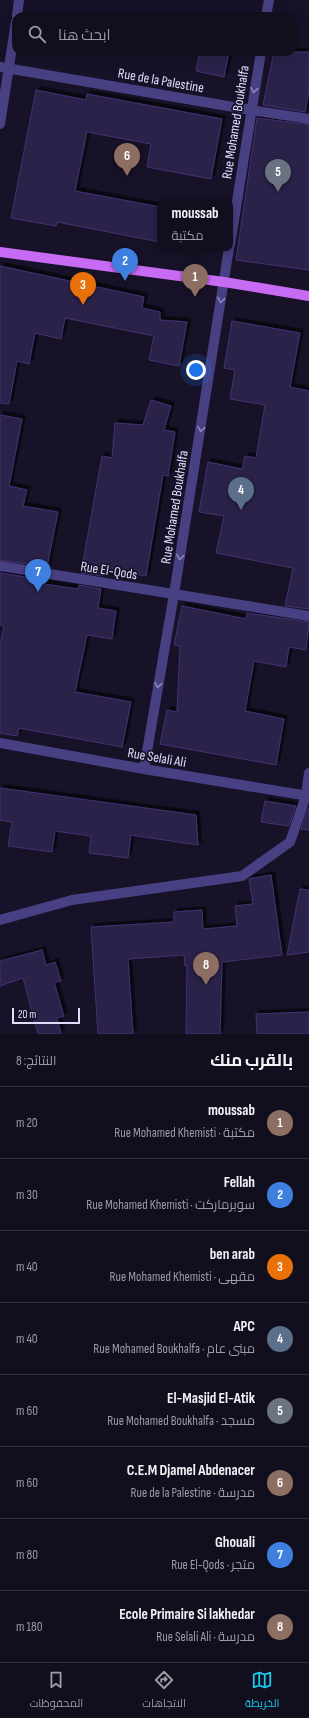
<!DOCTYPE html>
<html lang="ar">
<meta charset="utf-8">
<style>
body{margin:0;font-family:"Sofia Sans Condensed",Cairo,sans-serif;background:#1e1c2b;color:#f1f3f6;direction:rtl}
.scale{position:absolute;left:12px;bottom:10px;width:68px;box-sizing:border-box;padding-left:4px;border:2px solid #e1dcfc;border-top:0;font-size:11px;line-height:14px;white-space:nowrap;color:#e1dcfc;-webkit-text-stroke:3px #171228;paint-order:stroke}
.you{position:absolute;left:196px;top:370px;width:14px;height:14px;margin:-10px;border:3px solid #fff;border-radius:50%;background:#1a73e8;box-shadow:0 0 0 6px #1a73e833}
.badge{display:grid;place-items:center;width:26px;height:26px;border-radius:50%;background:#16ccee;color:#fff;font-size:13px;font-weight:700}
.pin{position:absolute;translate:-50% -33px;filter:drop-shadow(0 1px 2px #0008)}
.pin::after{content:'';position:absolute;top:21px;width:14px;height:12px;background:inherit;clip-path:polygon(0 0,100% 0,50% 100%)}
.popup{position:absolute;left:157px;top:199px;width:76px;height:52px;box-sizing:border-box;display:grid;place-content:center;border-radius:8px;background:#110e1e;filter:drop-shadow(0 1px 3px #0005);font-size:13px;white-space:nowrap;color:#9c9ca4}
.popup b{font-size:15px;color:#f1f3f6}
.popup::after{content:'';position:absolute;left:50%;top:100%;margin-left:-8px;border:8px solid transparent;border-top-color:#110e1e}
.list{margin:0;padding:0;list-style:none}
h2{display:flex;justify-content:space-between;align-items:center;height:52px;margin:0;padding:0 16px;font-size:17px}
h2 small{font-size:13px;font-weight:400;color:#9c9ca4}
.list li{display:grid;grid-template-columns:26px 1fr auto;gap:12px;align-items:center;box-sizing:border-box;height:72px;padding:0 16px;border-top:1px solid #302e3c}
.list b{display:block;font-size:15px;white-space:nowrap}
.list p{margin:0;font-size:13px;white-space:nowrap;color:#9c9ca4}
.list em{font-size:13px;font-style:normal;color:#9c9ca4}
.icon{flex:none;width:22px;height:22px;fill:none;stroke:currentColor;stroke-width:2;stroke-linecap:round;stroke-linejoin:round}
.map{position:relative;flex:none;width:309px;height:1034px;overflow:hidden;direction:ltr}
.search{position:absolute;background:#110e1e;box-shadow:0 4px 16px #0002;left:12px;right:12px;top:12px;height:44px;display:flex;align-items:center;gap:10px;box-sizing:border-box;padding:0 14px;border-radius:12px;color:#9c9ca4;font-size:15px}
.sheet{height:628px;background:#110e1e}
nav{display:flex;justify-content:space-around;align-items:center;box-sizing:border-box;height:56px;border-top:1px solid #302e3c;background:#110e1e;font-size:11px;color:#9c9ca4}
nav a{display:grid;justify-items:center;gap:2px}
nav .on{color:#16ccee}
.map>svg:first-child{display:block}
.building{fill:#2a2048;stroke:#433372;filter:url(#shadow)}
.lines{fill:none;stroke-linecap:round;stroke-linejoin:round}
.minor{stroke:#474183;stroke-width:10}
.major{stroke:#c86bf4;stroke-width:10}
.oneway{stroke:#8c87b9}
.labels{text-anchor:middle;stroke-width:3.5;stroke-linejoin:round;paint-order:stroke}
.street-label{font-size:14px;fill:#e1dcfc;stroke:#171228}
</style>
<div class="map">
<svg width="309" height="1034" viewBox="0 0 309 1034">
<defs>
<filter id="shadow"><feDropShadow dx="3.5" dy="-3.5" stdDeviation="0" flood-color="#0009"/></filter>
</defs>
<rect width="100%" height="100%" fill="#171228"/>
<path class="building" d="M 200,52 L 229,52 L 224,77 L 196,71 Z
M 274,52 L 309,52 L 309,90 L 305,112 L 263,105 Z
M 36,90 L 86,100 L 87,94 L 222,119 L 211,179 L 147,167 L 151,144 L 87,132 L 75,191 L 160,207 L 160,242 L 57,222 L 56,226 L 11,218 Z
M 257,118 L 309,125 L 309,270 L 236,260 Z
M 0,266 L 144,297 L 142,308 L 160,312 L 160,320 L 187,322 L 179,366 L 149,360 L 154,336 L 65,318 L 61,339 L 35,333 L 29,364 L 17,361 L 9,404 L 0,403 Z
M 232,321 L 300,333 L 290,387 L 309,391 L 309,609 L 285,606 L 293,568 L 216,553 L 224,516 L 199,512 L 208,462 L 242,469 L 245,456 L 256,458 L 265,405 L 230,399 L 235,370 L 224,368 Z
M 151,400 L 171,406 L 164,430 L 175,432 L 168,476 L 163,475 L 146,576 L 104,569 L 103,576 L 81,573 L 102,456 L 112,458 L 115,423 L 143,425 Z
M 0,415 L 22,419 L 9,486 L 27,490 L 23,506 L 58,512 L 47,567 L 0,560 Z
M 0,573 L 45,580 L 44,584 L 78,589 L 79,585 L 101,589 L 98,608 L 116,611 L 112,639 L 87,635 L 75,692 L 131,702 L 122,747 L 19,728 L 17,736 L 0,733 L 0,645 L 4,626 L 0,625 Z
M 182,606 L 246,619 L 247,613 L 309,622 L 306,650 L 289,647 L 286,667 L 254,661 L 245,711 L 284,719 L 276,765 L 160,744 L 167,710 L 177,712 L 180,646 L 174,645 Z
M 0,788 L 196,815 L 198,845 L 131,835 L 128,858 L 89,853 L 91,836 L 55,831 L 52,852 L 8,846 L 12,822 L 0,820 Z
M 265,801 L 296,806 L 289,826 L 261,822 Z
M 308,809 L 309,809 L 309,830 L 301,829 Z
M 271,875 L 282,955 L 222,962 L 220,1034 L 186,1034 L 187,965 L 185,966 L 184,955 L 128,959 L 133,1034 L 98,1034 L 91,927 L 174,922 L 174,912 L 202,910 L 203,929 L 237,926 L 235,906 L 253,904 L 249,879 Z
M 300,889 L 309,890 L 309,952 L 287,955 Z
M 42,950 L 46,965 L 55,962 L 61,981 L 54,982 L 64,1016 L 57,1018 L 61,1034 L 38,1034 L 23,978 L 0,986 L 0,961 Z
M 309,1012 L 309,1034 L 257,1034 L 256,1014 Z"/>
<g class="lines">
<path class="minor" d="M 17,16 L 19,0
M 266,16 L 269,0
M 0,67 L 251,110 L 309,119
M 0,124 L 16,22
M 230,245 L 261,52
M 0,566 L 309,616
M 0,743 L 144,769 L 309,796
M 144,769 L 174,594 L 229,248
M 0,920 L 72,900 L 242,876 L 290,842 L 306,796 L 309,773"/>
<path class="major" d="M 0,252 L 224,282 L 309,296"/>
</g>
<defs><path id="oneway-chevron" d="M-2-3.5L2.5 0L-2 3.5" fill="none" stroke-width="1.6" stroke-linecap="round" stroke-linejoin="round"/></defs>
<g class="oneway">
<use href="#oneway-chevron" transform="translate(254 90) rotate(99)"/>
<use href="#oneway-chevron" transform="translate(221 300) rotate(99)"/>
<use href="#oneway-chevron" transform="translate(201 429) rotate(99)"/>
<use href="#oneway-chevron" transform="translate(180 557) rotate(99)"/>
<use href="#oneway-chevron" transform="translate(158 685) rotate(100)"/>
</g>
<g class="labels">
<g class="street-label">
<text transform="translate(161 80) rotate(10)" y="5">Rue de la Palestine</text>
<text transform="translate(235 122) rotate(-81)" y="5">Rue Mohamed Boukhalfa</text>
<text transform="translate(174 507) rotate(-81)" y="5">Rue Mohamed Boukhalfa</text>
<text transform="translate(109 570) rotate(9)" y="5">Rue El-Qods</text>
<text transform="translate(157 757) rotate(10)" y="5">Rue Selali Ali</text>
</g>
</g>
</svg>
<div class="scale">20 m</div>
<div class="you"></div>
<div class="pin badge" style="left:195px;top:297px;background:#8d6e63">1</div>
<div class="popup"><b>moussab</b>مكتبة</div>
<div class="pin badge" style="left:125px;top:281px;background:#3f7fe0">2</div>
<div class="pin badge" style="left:83px;top:305px;background:#e8710a">3</div>
<div class="pin badge" style="left:241px;top:510px;background:#5c6f8a">4</div>
<div class="pin badge" style="left:278px;top:192px;background:#6b7280">5</div>
<div class="pin badge" style="left:127px;top:176px;background:#8d6e63">6</div>
<div class="pin badge" style="left:38px;top:592px;background:#3f7fe0">7</div>
<div class="pin badge" style="left:206px;top:985px;background:#8d6e63">8</div>
<div class="search"><svg class="icon" aria-label="search" viewBox="0 0 24 24"><circle cx="10" cy="10" r="6"/><path d="M15 15l6 6"/></svg>ابحث هنا</div>
</div>
<section class="sheet">
<h2>بالقرب منك<small>النتائج: 8</small></h2>
<ul class="list">
<li><span class="badge" style="background:#8d6e63">1</span><div><b>moussab</b><p>مكتبة · Rue Mohamed Khemisti</p></div><em>20 m</em></li>
<li><span class="badge" style="background:#3f7fe0">2</span><div><b>Fellah</b><p>سوبرماركت · Rue Mohamed Khemisti</p></div><em>30 m</em></li>
<li><span class="badge" style="background:#e8710a">3</span><div><b>ben arab</b><p>مقهى · Rue Mohamed Khemisti</p></div><em>40 m</em></li>
<li><span class="badge" style="background:#5c6f8a">4</span><div><b>APC</b><p>مبنى عام · Rue Mohamed Boukhalfa</p></div><em>40 m</em></li>
<li><span class="badge" style="background:#6b7280">5</span><div><b>El-Masjid El-Atik</b><p>مسجد · Rue Mohamed Boukhalfa</p></div><em>60 m</em></li>
<li><span class="badge" style="background:#8d6e63">6</span><div><b>C.E.M Djamel Abdenacer</b><p>مدرسة · Rue de la Palestine</p></div><em>60 m</em></li>
<li><span class="badge" style="background:#3f7fe0">7</span><div><b>Ghouali</b><p>متجر · Rue El-Qods</p></div><em>80 m</em></li>
<li><span class="badge" style="background:#8d6e63">8</span><div><b>Ecole Primaire Si lakhedar</b><p>مدرسة · Rue Selali Ali</p></div><em>180 m</em></li>
</ul>
</section>
<nav>
<a class="on"><svg class="icon" aria-label="map" viewBox="0 0 24 24"><path d="M3 6l6-2 6 2 6-2v14l-6 2-6-2-6 2zM9 4v14M15 6v14"/></svg>الخريطة</a>
<a><svg class="icon" aria-label="directions" viewBox="0 0 24 24"><path d="M12 3l9 9-9 9-9-9zM9 14v-3h6M13 9l2 2-2 2"/></svg>الاتجاهات</a>
<a><svg class="icon" aria-label="saved" viewBox="0 0 24 24"><path d="M7 4h10v16l-5-4-5 4z"/></svg>المحفوظات</a>
</nav>
